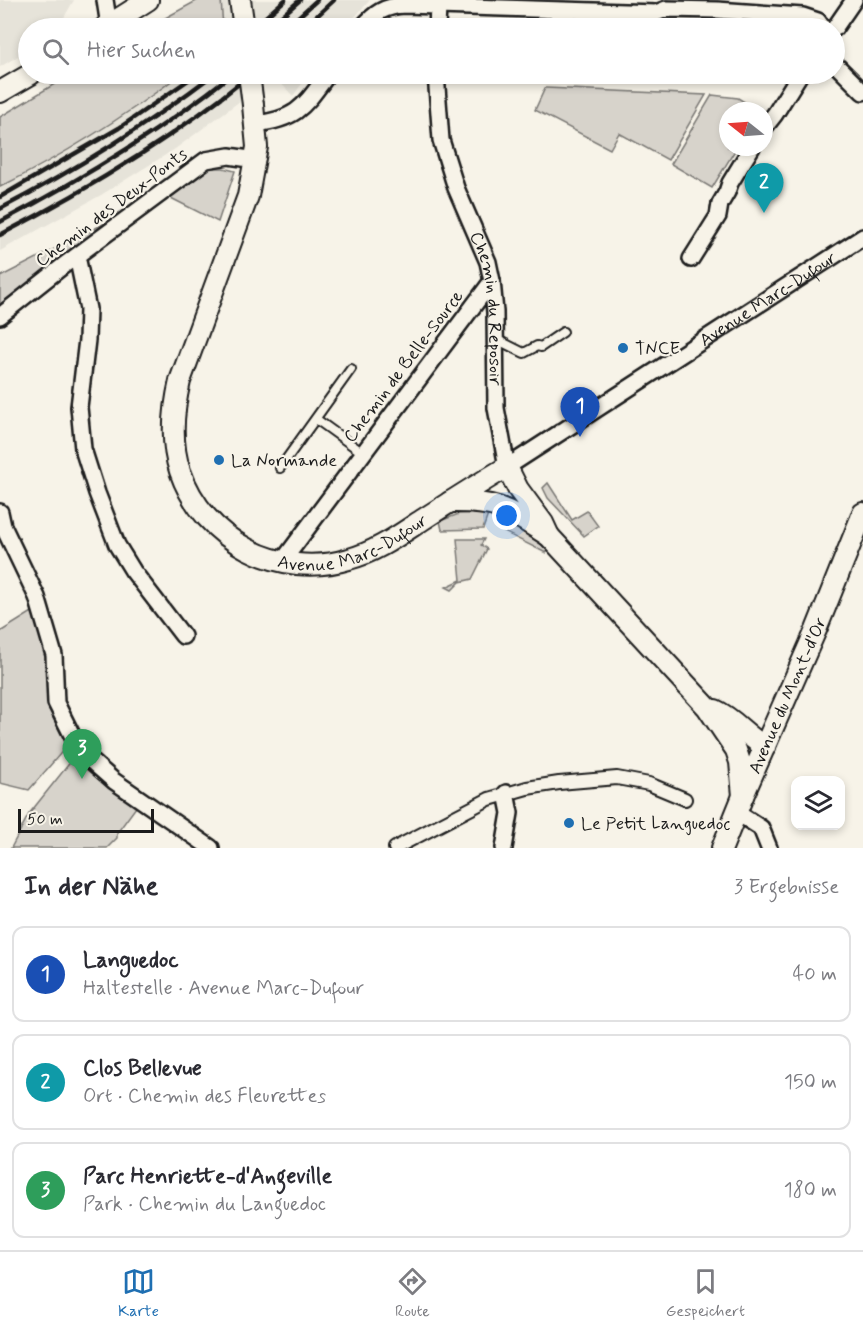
<!DOCTYPE html>
<html lang="de">
<meta charset="utf-8">
<style>
body{margin:0;font-family:Mynerve,sans-serif;background:#f2f2f3;color:#2b2b33}
.controls{position:absolute;right:18px;bottom:18px;display:grid;overflow:hidden;border-radius:12px;box-shadow:0 3px 9px #0003}
.controls button{width:54px;height:54px;display:grid;place-items:center;padding:0;border:0;border-bottom:2px solid #e1e1e2;background:#fff;color:#2b2b33;font:30px sans-serif}
.compass{position:absolute;left:719px;top:102px;width:54px;height:54px;border-radius:50%;background:#fff;box-shadow:0 3px 9px #0003;rotate:287deg}
.scale{position:absolute;left:18px;bottom:15px;width:136px;box-sizing:border-box;padding-left:6px;border:3px solid #1c1c1c;border-top:0;font-size:16px;line-height:21px;white-space:nowrap;color:#1c1c1c;-webkit-text-stroke:4px #f7f3e8;paint-order:stroke}
.you{position:absolute;left:507px;top:516px;width:21px;height:21px;margin:-15px;border:4px solid #fff;border-radius:50%;background:#1a73e8;box-shadow:0 0 0 9px #1a73e833}
.badge{display:grid;place-items:center;width:39px;height:39px;border-radius:50%;background:#1f6fb2;color:#fff;font-size:20px;font-weight:700}
.pin{position:absolute;translate:-50% -50px;filter:drop-shadow(0 2px 3px #0008)}
.pin::after{content:'';position:absolute;top:32px;width:21px;height:18px;background:inherit;clip-path:polygon(0 0,100% 0,50% 100%)}
.list{margin:0;padding:0;list-style:none}
h2{display:flex;justify-content:space-between;align-items:center;height:78px;margin:0;padding:0 24px;font-size:26px}
h2 small{font-size:20px;font-weight:400;color:#7c7c81}
.list li{display:grid;grid-template-columns:39px 1fr auto;gap:18px;align-items:center;box-sizing:border-box;height:96px;margin:0 12px 12px;padding:0 12px;border:2px solid #e1e1e2;border-radius:12px}
.list b{display:block;font-size:22px;white-space:nowrap}
.list p{margin:0;font-size:20px;white-space:nowrap;color:#7c7c81}
.list em{font-size:20px;font-style:normal;color:#7c7c81}
.icon{flex:none;width:33px;height:33px;fill:none;stroke:currentColor;stroke-width:2;stroke-linecap:round;stroke-linejoin:round}
.map{position:relative;flex:none;width:863px;height:848px;overflow:hidden}
.search{position:absolute;background:#fff;box-shadow:0 3px 9px #0003;left:18px;right:18px;top:18px;height:66px;display:flex;align-items:center;gap:15px;box-sizing:border-box;padding:0 21px;border-radius:33px;color:#7c7c81;font-size:22px}
.sheet{height:402px;background:#fff}
nav{display:flex;justify-content:space-around;align-items:center;box-sizing:border-box;height:84px;border-top:2px solid #e1e1e2;background:#fff;font-size:16px;color:#7c7c81}
nav a{display:grid;justify-items:center;gap:3px}
nav .on{color:#1f6fb2}
.map>svg:first-child{display:block}
.built{fill:#e6e3d9}
.green{fill:#d7d3cb;stroke:#7a7874;stroke-width:1.5}
.lines{fill:none;stroke-linecap:round;stroke-linejoin:round}
.service-casing{stroke:#1c1c1c;stroke-width:12}
.pedestrian-casing{stroke:#1c1c1c;stroke-width:16}
.minor-casing{stroke:#1c1c1c;stroke-width:20}
.tertiary-casing{stroke:#1c1c1c;stroke-width:24}
.service{stroke:#f7f3e8;stroke-width:8}
.pedestrian{stroke:#f7f3e8;stroke-width:12}
.minor{stroke:#f7f3e8;stroke-width:15}
.tertiary{stroke:#f7f3e8;stroke-width:20}
.rail{stroke:#1c1c1c;stroke-width:4.5}
.tertiary-bridge-casing{stroke:#1c1c1c;stroke-width:24;stroke-linecap:butt}
.tertiary-bridge{stroke:#f7f3e8;stroke-width:20}
.poi-dot{fill:#1f6fb2;stroke:#f7f3e8;stroke-width:2}
.labels{text-anchor:middle;stroke-width:4.5;stroke-linejoin:round;paint-order:stroke}
.street-label{font-size:18px;fill:#1c1c1c;stroke:#f7f3e8}
.poi-label{font-size:18px;fill:#1c1c1c;stroke:#f7f3e8;text-anchor:start}
</style>
<div class="map">
<svg width="863" height="848" viewBox="0 0 863 848">
<rect width="100%" height="100%" fill="#f7f3e8"/>
<filter id="ink" filterUnits="userSpaceOnUse"><feTurbulence type="fractalNoise" baseFrequency=".0167" numOctaves="2"/><feDisplacementMap in="SourceGraphic" scale="12" xChannelSelector="R" yChannelSelector="G"/><feConvolveMatrix kernelMatrix="1 2 1 2 8 2 1 2 1" color-interpolation-filters="sRGB"/></filter>
<g filter="url(#ink)">
<path class="built" d="M 0,0 L 74,0 L 58,28 L 28,28 L 28,50 L 0,67 Z
M 221,0 L 370,0 L 345,28 L 223,28 Z
M 181,74 L 309,74 L 293,96 L 274,76 L 175,149 L 101,195 L 0,251 L 0,187 L 46,164 L 139,105 Z"/>
<path class="green" d="M 198,0 L 221,0 L 223,28 L 147,28 Z
M 71,74 L 181,74 C 124,117 64,155 0,187 L 0,117 Z
M 545,88 L 546,88 L 706,95 L 668,160 L 619,133 L 610,149 L 535,110 Z
M 712,95 L 738,98 L 759,111 L 728,111 L 728,147 L 737,147 L 712,188 L 671,164 Z
M 203,168 L 223,168 L 235,171 L 218,222 L 167,196 Z
M 119,216 L 0,304 L 0,277 Z
M 548,483 L 572,520 L 587,511 L 598,526 L 584,536 L 548,498 L 543,488 Z
M 489,512 L 483,529 L 442,530 L 440,521 L 459,514 Z
M 507,518 L 523,528 L 548,551 L 546,553 L 500,530 Z
M 457,539 L 484,539 L 481,545 L 487,549 L 472,579 L 460,582 L 452,590 L 446,587 L 461,580 Z
M 32,612 L 38,619 L 49,654 L 52,716 L 67,746 L 29,790 L 0,783 L 0,632 Z
M 76,755 L 139,803 L 117,833 L 117,838 L 107,848 L 11,848 L 29,814 Z"/>
<g class="lines">
<g class="service-casing">
<path id="service" d="M 496,342 L 502,342 L 524,353 L 537,346 L 541,347 L 563,332
M 316,419 L 363,453
M 280,468 L 351,369"/>
</g>
<g class="pedestrian-casing">
<path id="pedestrian" d="M 395,848 L 489,799 L 527,788 L 559,783 L 617,778 L 649,784 L 685,799"/>
</g>
<g class="minor-casing">
<g id="minor">
<path d="M 105,0 L 109,26"/>
<path d="M 362,28 C 374,13 385,6 405,5 L 656,13 L 666,9 L 717,10 L 803,16 L 818,21 L 823,28"/>
<path d="M 437,28 L 438,7"/>
<path d="M 834,29 L 854,0"/>
<path d="M 834,63 L 863,92"/>
<path id="s1" d="M 436,74 L 441,140 L 456,188 L 488,262 L 492,281 L 495,312 L 496,408 L 507,467 L 863,237"/>
<path d="M 255,124 C 298,119 304,106 328,74"/>
<path d="M 764,128 L 775,114 L 800,74"/>
<path d="M 77,256 L 88,309 L 87,340 L 79,407 L 83,449 L 97,493 L 117,545 L 133,571 L 183,636"/>
<path d="M 691,259 L 718,216 L 720,204 L 727,192 L 730,183 L 752,147"/>
<path d="M 0,316 L 63,266 L 206,160 L 229,156 L 256,160"/>
<path d="M 0,512 L 3,526 L 37,597 L 54,655 L 56,703 L 80,751 L 114,781 L 211,848"/>
<path d="M 282,562 L 492,281"/>
<path d="M 736,812 L 761,828 L 769,848"/>
<path d="M 504,848 L 510,813 L 506,793"/>
</g>
</g>
<g class="tertiary-casing">
<g id="tertiary">
<path d="M 240,0 L 244,28"/>
<path d="M 104,28 L 148,0"/>
<path d="M 0,92 L 31,74"/>
<path id="s2" d="M 253,105 L 257,147 L 248,196 L 180,381 C 173,411 170,442 180,471 C 204,541 280,580 349,559 C 376,552 399,535 422,520 C 450,502 478,484 507,467 L 518,489 L 543,523 L 549,536"/>
<path d="M 450,502 C 501,501 508,510 549,536 L 707,707 L 736,750 L 740,762 L 743,796"/>
<path d="M 715,710 C 733,718 748,737 765,747"/>
<path id="s3" d="M 722,848 L 743,796 L 816,630 L 863,513"/>
</g>
</g>
<use href="#service" class="service"/>
<use href="#pedestrian" class="pedestrian"/>
<use href="#minor" class="minor"/>
<use href="#tertiary" class="tertiary"/>
<path class="rail" d="M 253,28 L 285,0
M 268,28 L 300,0
M 286,28 L 317,0
M 304,28 L 334,0
M 0,197 L 119,128 L 197,74
M 0,209 C 75,170 147,125 214,74
M 0,222 C 82,179 160,132 232,74
M 0,235 C 89,189 174,138 251,74"/>
<g class="tertiary-bridge-casing">
<path id="tertiary-bridge" d="M 249,74 L 253,105"/>
</g>
<use href="#tertiary-bridge" class="tertiary-bridge"/>
</g>
</g>
<g class="poi-dot">
<circle cx="623" cy="348" r="6"/>
<circle cx="219" cy="460" r="6"/>
<circle cx="569" cy="823" r="6"/>
</g>
<g class="labels">
<g class="street-label">
<text transform="translate(111 207) rotate(-37)" y="6">Chemin des Deux-Ponts</text>
<text dy="6" stroke="none"><textPath href="#s1" startOffset="714">Avenue Marc-Dufour</textPath></text>
<text dy="6" stroke="none"><textPath href="#s1" startOffset="243">Chemin du Reposoir</textPath></text>
<text transform="translate(403 366) rotate(-53)" y="6">Chemin de Belle-Source</text>
<text dy="6" stroke="none"><textPath href="#s2" startOffset="598">Avenue Marc-Dufour</textPath></text>
<text dy="6" stroke="none"><textPath href="#s3" startOffset="166">Avenue du Mont-d'Or</textPath></text>
</g>
<g class="poi-label">
<text x="635" y="354">TNCE</text>
<text x="231" y="466">La Normande</text>
<text x="581" y="829">Le Petit Languedoc</text>
</g>
</g>
</svg>
<div class="controls">
<button><svg class="icon" aria-label="layers" viewBox="0 0 24 24"><path d="M12 4l9 5-9 5-9-5zM3 14l9 5 9-5"/></svg></button>
</div>
<svg class="compass" viewBox="-18 -18 36 36"><path d="M0-13l5 13h-10z" fill="#e53935"/><path d="M0 13l5-13h-10z" fill="#7c7c81"/></svg>
<div class="scale">50 m</div>
<div class="you"></div>
<div class="pin badge" style="left:580px;top:437px;background:#1a4fb4">1</div>
<div class="pin badge" style="left:764px;top:213px;background:#0f9aa8">2</div>
<div class="pin badge" style="left:82px;top:779px;background:#2e9e5b">3</div>
<div class="search"><svg class="icon" aria-label="search" viewBox="0 0 24 24"><circle cx="10" cy="10" r="6"/><path d="M15 15l6 6"/></svg>Hier suchen</div>
</div>
<section class="sheet">
<h2>In der Nähe<small>3 Ergebnisse</small></h2>
<ul class="list">
<li><span class="badge" style="background:#1a4fb4">1</span><div><b>Languedoc</b><p>Haltestelle · Avenue Marc-Dufour</p></div><em>40 m</em></li>
<li><span class="badge" style="background:#0f9aa8">2</span><div><b>Clos Bellevue</b><p>Ort · Chemin des Fleurettes</p></div><em>150 m</em></li>
<li><span class="badge" style="background:#2e9e5b">3</span><div><b>Parc Henriette-d'Angeville</b><p>Park · Chemin du Languedoc</p></div><em>180 m</em></li>
</ul>
</section>
<nav>
<a class="on"><svg class="icon" aria-label="map" viewBox="0 0 24 24"><path d="M3 6l6-2 6 2 6-2v14l-6 2-6-2-6 2zM9 4v14M15 6v14"/></svg>Karte</a>
<a><svg class="icon" aria-label="directions" viewBox="0 0 24 24"><path d="M12 3l9 9-9 9-9-9zM9 14v-3h6M13 9l2 2-2 2"/></svg>Route</a>
<a><svg class="icon" aria-label="saved" viewBox="0 0 24 24"><path d="M7 4h10v16l-5-4-5 4z"/></svg>Gespeichert</a>
</nav>
